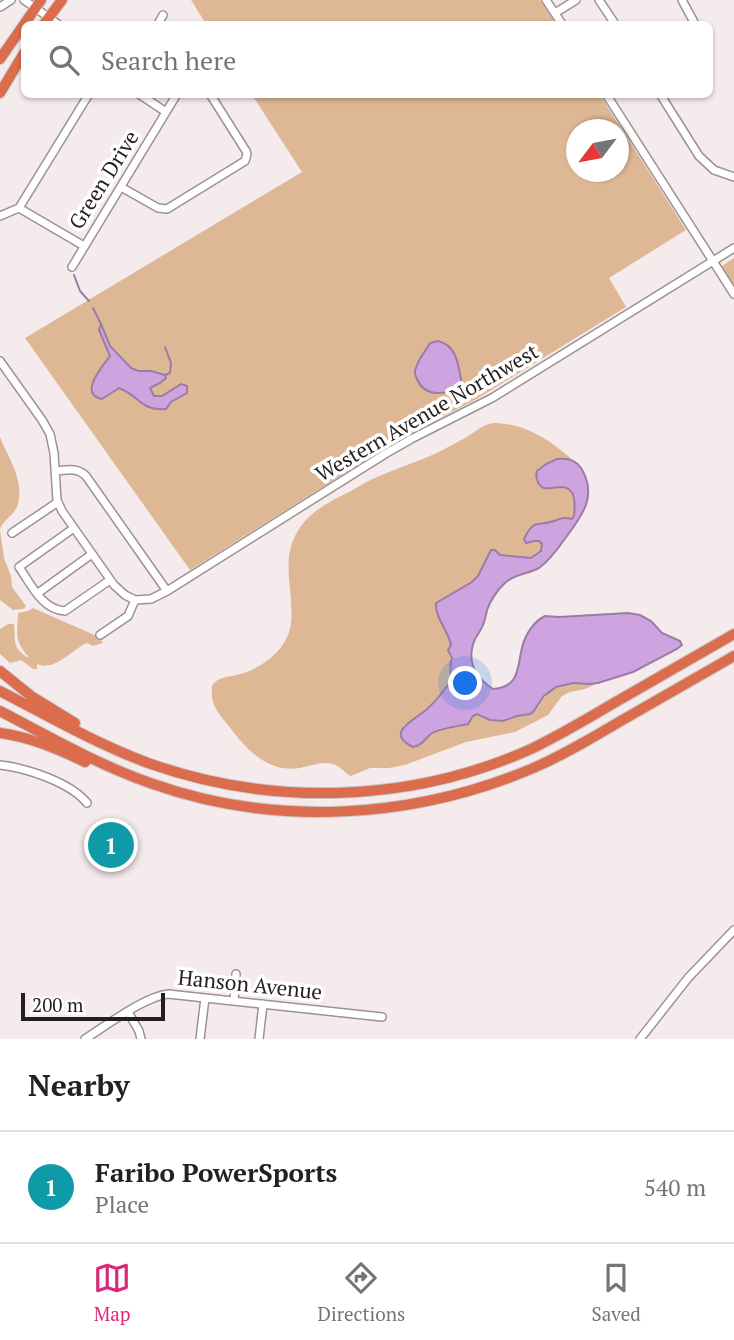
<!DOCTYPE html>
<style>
body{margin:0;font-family:"PT Serif",serif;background:#f6f6f6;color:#202124}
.compass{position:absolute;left:566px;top:119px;width:63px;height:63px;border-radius:50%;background:#fff;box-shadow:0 2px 5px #0004;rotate:238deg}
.scale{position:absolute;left:21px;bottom:18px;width:144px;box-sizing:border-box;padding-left:7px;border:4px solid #231f1f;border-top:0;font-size:19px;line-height:24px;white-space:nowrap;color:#231f1f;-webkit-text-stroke:5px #fff;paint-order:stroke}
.you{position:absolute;left:466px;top:684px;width:24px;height:24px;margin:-18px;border:5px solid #fff;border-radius:50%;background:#1a73e8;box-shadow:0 0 0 10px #1a73e833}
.badge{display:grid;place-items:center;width:46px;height:46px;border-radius:50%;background:#db2777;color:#fff;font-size:23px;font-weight:700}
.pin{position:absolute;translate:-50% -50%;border:4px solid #fff;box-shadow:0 2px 7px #0006}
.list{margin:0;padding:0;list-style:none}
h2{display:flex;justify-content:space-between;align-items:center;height:91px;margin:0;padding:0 28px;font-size:30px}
h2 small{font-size:23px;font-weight:400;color:#757577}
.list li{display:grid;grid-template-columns:46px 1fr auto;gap:21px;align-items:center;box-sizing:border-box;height:112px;padding:0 28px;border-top:2px solid #e0e0e0}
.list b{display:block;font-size:26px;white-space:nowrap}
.list p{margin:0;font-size:23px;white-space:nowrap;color:#757577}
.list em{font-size:23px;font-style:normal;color:#757577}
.icon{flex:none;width:38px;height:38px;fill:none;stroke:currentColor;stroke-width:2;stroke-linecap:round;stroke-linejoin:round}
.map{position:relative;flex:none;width:734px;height:1039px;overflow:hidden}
.search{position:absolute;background:#fff;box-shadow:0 2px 5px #0004;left:21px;right:21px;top:21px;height:77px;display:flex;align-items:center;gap:18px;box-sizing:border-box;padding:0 24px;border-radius:10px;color:#757577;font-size:26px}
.sheet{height:203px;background:#fff}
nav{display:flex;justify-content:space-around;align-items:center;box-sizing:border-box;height:98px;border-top:2px solid #e0e0e0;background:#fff;font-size:19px;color:#757577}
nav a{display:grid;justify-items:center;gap:4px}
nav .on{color:#db2777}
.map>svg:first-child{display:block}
.green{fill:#deb895;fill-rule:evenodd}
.water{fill:#cda4df;stroke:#9a7ca5;stroke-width:2}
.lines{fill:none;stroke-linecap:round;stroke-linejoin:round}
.stream{stroke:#9a7ca5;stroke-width:2}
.minor-casing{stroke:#9c9293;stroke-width:10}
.highway-casing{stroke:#cac9c9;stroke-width:12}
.minor{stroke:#fff;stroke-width:7}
.highway{stroke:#db6c4d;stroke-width:10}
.labels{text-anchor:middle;stroke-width:7;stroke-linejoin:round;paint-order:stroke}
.street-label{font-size:21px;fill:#231f1f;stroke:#fff}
</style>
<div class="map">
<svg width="734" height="1039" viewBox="0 0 734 1039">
<rect width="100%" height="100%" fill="#f6ebec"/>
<path class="green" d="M 191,0 L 540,0 L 556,24 L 206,24 Z
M 252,95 L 600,95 L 686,230 L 609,278 L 626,307 L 475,400 L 404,436 L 190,570 L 25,338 L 302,172 ZM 576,130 L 618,130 L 618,172 L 576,172 Z
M 734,258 L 734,291 L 719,268 Z
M 493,423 C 527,423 553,442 577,464 L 564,459 L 546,464 L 564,487 L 569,489 L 573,493 L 575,508 L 574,516 L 572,519 C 564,518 561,519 554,521 C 538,526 532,523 524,539 L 524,541 L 539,542 L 542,544 L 542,551 L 531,559 L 500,555 L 496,552 L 488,554 C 486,559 485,565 482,570 C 476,582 455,593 444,598 L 440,620 L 450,639 L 451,645 L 448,650 L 452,659 L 449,668 L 451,679 L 447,686 L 429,707 L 403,726 L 430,734 C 439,730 455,726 465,725 L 473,716 L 477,714 C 488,718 497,724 509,720 C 512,719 515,717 518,716 C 524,714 529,715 534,711 C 542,704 545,693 555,687 C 569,681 584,685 598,683 L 585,689 L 570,692 L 562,696 L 548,715 L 515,732 L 466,742 L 405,765 L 389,768 L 370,768 L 351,776 C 345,773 340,766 333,764 C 323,761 310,766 300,768 C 267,773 246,749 228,725 C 217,712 210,704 212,686 C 219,675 229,678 240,674 C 258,669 278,656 286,639 C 299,617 284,577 290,550 C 298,518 322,505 349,492 C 358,487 367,481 377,477 C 397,468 417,462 437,453 C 446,448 456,443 465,438 C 475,432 482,425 493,423 Z
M 0,437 C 8,458 26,482 17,507 C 13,516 4,519 0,529 Z
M 0,530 L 4,558 L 11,576 L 12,587 L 26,606 L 23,609 L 13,610 L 0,600 Z
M 33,608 L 99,637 L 103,643 L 93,646 L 87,643 C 71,650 55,672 37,664 L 37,669 L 33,669 L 21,660 L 10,663 L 0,654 L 0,629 L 8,624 L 14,624 C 16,641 11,648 29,658 C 14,639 17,637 18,613 L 28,611 Z"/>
<path class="water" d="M 101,324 L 110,346 L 131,368 L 138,371 L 151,371 L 165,375 L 166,378 L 160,383 L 150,388 L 154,396 L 162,396 L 181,384 L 187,386 L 187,393 L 171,402 L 166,409 C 140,411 140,396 119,388 L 102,399 C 78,394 102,367 110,356 L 99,330 Z
M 438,341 C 458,346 458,366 462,384 L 461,386 C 446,395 425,398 417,379 C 415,376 414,372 416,368 C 418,359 426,351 430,343 Z
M 557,459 C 566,458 576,460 581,468 C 599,497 580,518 564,540 C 557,550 549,561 539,568 C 528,574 514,574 505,583 C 498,589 490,601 487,610 C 486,615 485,620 483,625 C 481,630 478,634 475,639 C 466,660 475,677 493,689 C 520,687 517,668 522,648 C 525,635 533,622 545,616 L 559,617 L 628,613 L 640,615 L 651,621 L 662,633 L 680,641 L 682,645 L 677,649 L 633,672 L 598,683 L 589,684 L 573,683 L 556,687 L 544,696 L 533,712 L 530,714 L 517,716 L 503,721 L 490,720 L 477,714 L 473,716 L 468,724 C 459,726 439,729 432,733 C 424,739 423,745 413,747 C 384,733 414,720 426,710 C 434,703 442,693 448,685 C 453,678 448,668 452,658 L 448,650 L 451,645 C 448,630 435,618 436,603 L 472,582 L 478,576 L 491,550 L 495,550 L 500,555 L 531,558 L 541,551 L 542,544 L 539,541 L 534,541 L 526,543 L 524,539 C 534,518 537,527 554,521 C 563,518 561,517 572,519 L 574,516 C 575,506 577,488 562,487 C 556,487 551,489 544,488 C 538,486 535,477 537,471 L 546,464 Z"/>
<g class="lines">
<path class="stream" d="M 74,275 L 80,291 L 89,301
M 93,308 L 101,324
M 165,375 L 170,373 L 171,363 L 165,347"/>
<g class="minor-casing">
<path id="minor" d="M 24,0 L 58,24
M 546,0 L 562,24
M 599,0 L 615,24
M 682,0 L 695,24
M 0,7 L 11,0
M 555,13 L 576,0
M 158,24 L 163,15
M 139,94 L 166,112
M 606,94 L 734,294
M 660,94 L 699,156 L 714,170 L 734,177
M 121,187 L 158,208 L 167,209 L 245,161 L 247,154 L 246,151 L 210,94
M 19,208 L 84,246
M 0,216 L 19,208 L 89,94
M 72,267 L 177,94
M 0,361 L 42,420 L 50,434 L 54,453 L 57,500 L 62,511 L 114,585 L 125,595 L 135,600 L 151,599 L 167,591 L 385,454 L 413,438 L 492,398 L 734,248
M 55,471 C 67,470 77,467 86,476 L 167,591
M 74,528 L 19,567 C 31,584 42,610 65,611 L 110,580
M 12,533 L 58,502
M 38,593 L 92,554
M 100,635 L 128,616 L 135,600
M 0,765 C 26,768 70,782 87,803
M 234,1001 L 236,974
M 128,1012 L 139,1031 L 141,1039
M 85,1039 C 107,1025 144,997 168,994 L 382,1017
M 200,1039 L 205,998
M 259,1039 L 263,1004
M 640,1039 L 688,978 L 734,930"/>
</g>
<g class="highway-casing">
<path id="highway" d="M 44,24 L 62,0
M 0,59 L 41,0
M 0,93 L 24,53
M 0,671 L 31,696 L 75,723
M 0,691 C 48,716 97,744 148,763 C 272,807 411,803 531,749 C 560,735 587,719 614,703 C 654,680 694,657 734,634
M 0,711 C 50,737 100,766 153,784 C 275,827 412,819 531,769 C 562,756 590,739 619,722 C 658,700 696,678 734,656
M 0,733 C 30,737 58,749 85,762"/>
</g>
<use href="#minor" class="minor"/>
<use href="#highway" class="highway"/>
</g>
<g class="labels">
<g class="street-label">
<text transform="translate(104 180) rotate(-58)" y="7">Green Drive</text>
<text transform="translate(427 413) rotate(-30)" y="7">Western Avenue Northwest</text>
<text transform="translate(250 985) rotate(6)" y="7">Hanson Avenue</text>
</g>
</g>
</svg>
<svg class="compass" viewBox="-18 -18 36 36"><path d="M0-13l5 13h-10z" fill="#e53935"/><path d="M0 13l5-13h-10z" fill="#757577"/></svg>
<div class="scale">200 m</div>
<div class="you"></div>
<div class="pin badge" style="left:111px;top:845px;background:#0f9aa8">1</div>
<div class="search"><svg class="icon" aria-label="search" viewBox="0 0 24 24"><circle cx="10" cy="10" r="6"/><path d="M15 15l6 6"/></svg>Search here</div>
</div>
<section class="sheet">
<h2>Nearby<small></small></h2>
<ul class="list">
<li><span class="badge" style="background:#0f9aa8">1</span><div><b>Faribo PowerSports</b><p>Place</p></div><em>540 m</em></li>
</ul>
</section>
<nav>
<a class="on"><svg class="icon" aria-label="map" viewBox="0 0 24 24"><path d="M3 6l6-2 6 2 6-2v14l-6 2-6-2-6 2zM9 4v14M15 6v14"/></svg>Map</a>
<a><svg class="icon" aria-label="directions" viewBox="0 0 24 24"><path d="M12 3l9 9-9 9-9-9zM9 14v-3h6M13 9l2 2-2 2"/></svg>Directions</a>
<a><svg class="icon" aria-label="saved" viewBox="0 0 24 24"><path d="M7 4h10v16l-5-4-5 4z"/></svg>Saved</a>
</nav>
